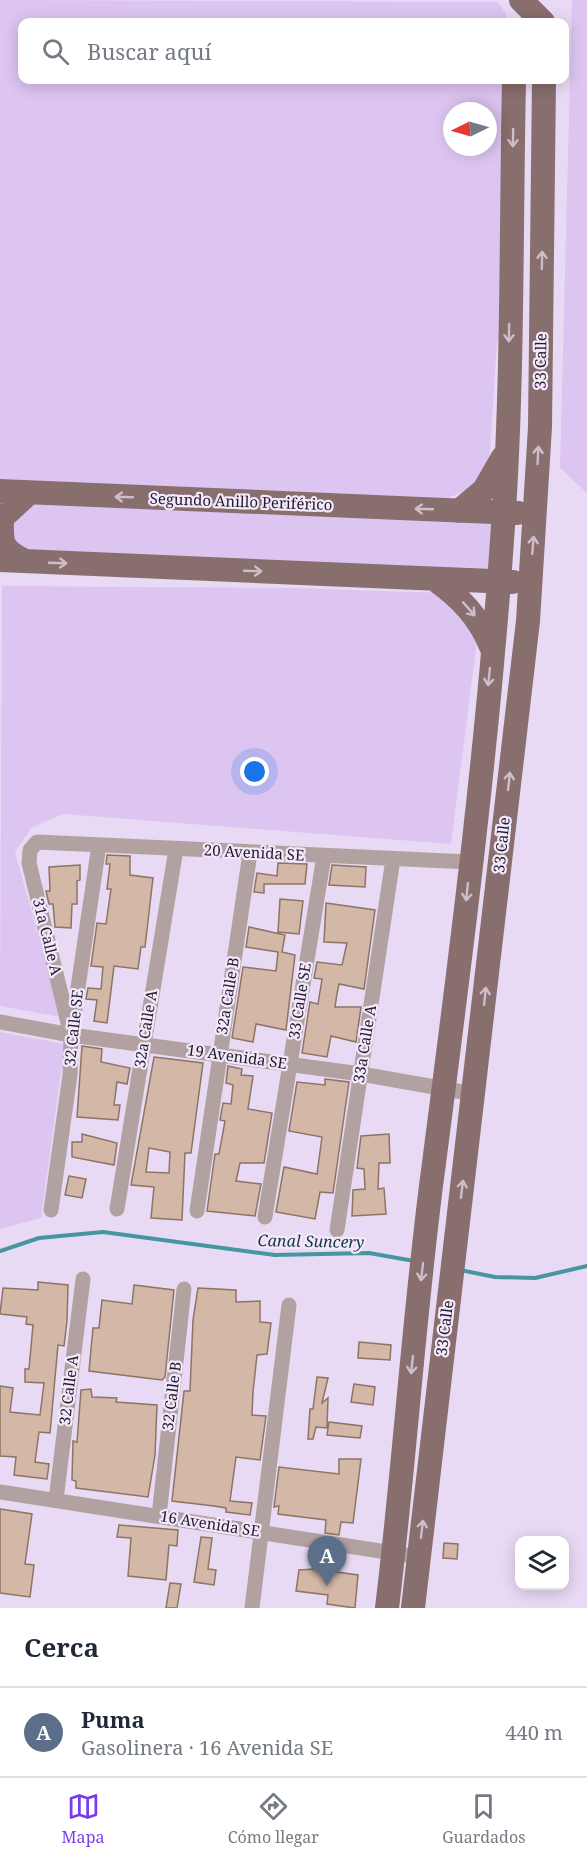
<!DOCTYPE html>
<html lang="es">
<meta charset="utf-8">
<style>
body{margin:0;font-family:"Noto Serif",serif;background:#f6f6f7;color:#1f2937}
.controls{position:absolute;right:18px;bottom:18px;display:grid;overflow:hidden;border-radius:12px;box-shadow:0 3px 15px #0003}
.controls button{width:54px;height:54px;display:grid;place-items:center;padding:0;border:0;border-bottom:2px solid #e0e1e3;background:#fff;color:#1f2937;font:30px sans-serif}
.compass{position:absolute;left:443px;top:102px;width:54px;height:54px;border-radius:50%;background:#fff;box-shadow:0 3px 15px #0003;rotate:265deg}
.you{position:absolute;left:255px;top:772px;width:21px;height:21px;margin:-15px;border:4px solid #fff;border-radius:50%;background:#1a73e8;box-shadow:0 0 0 9px #1a73e833}
.badge{display:grid;place-items:center;width:39px;height:39px;border-radius:50%;background:#7c3aed;color:#fff;font-size:20px;font-weight:700}
.pin{position:absolute;translate:-50% -50px;filter:drop-shadow(0 2px 3px #0008)}
.pin::after{content:'';position:absolute;top:32px;width:21px;height:18px;background:inherit;clip-path:polygon(0 0,100% 0,50% 100%)}
.list{margin:0;padding:0;list-style:none}
h2{display:flex;justify-content:space-between;align-items:center;height:78px;margin:0;padding:0 24px;font-size:26px}
h2 small{font-size:20px;font-weight:400;color:#747a83}
.list li{display:grid;grid-template-columns:39px 1fr auto;gap:18px;align-items:center;box-sizing:border-box;height:90px;padding:0 24px;border-top:2px solid #e0e1e3}
.list b{display:block;font-size:22px;white-space:nowrap}
.list p{margin:0;font-size:20px;white-space:nowrap;color:#747a83}
.list em{font-size:20px;font-style:normal;color:#747a83}
.icon{flex:none;width:33px;height:33px;fill:none;stroke:currentColor;stroke-width:2;stroke-linecap:round;stroke-linejoin:round}
.map{position:relative;flex:none;width:587px;height:1608px;overflow:hidden}
.search{position:absolute;background:#fff;box-shadow:0 3px 15px #0003;left:18px;right:18px;top:18px;height:66px;display:flex;align-items:center;gap:15px;box-sizing:border-box;padding:0 21px;border-radius:12px;color:#747a83;font-size:22px}
.sheet{height:168px;background:#fff}
nav{display:flex;justify-content:space-around;align-items:center;box-sizing:border-box;height:84px;border-top:2px solid #e0e1e3;background:#fff;font-size:16px;color:#747a83}
nav a{display:grid;justify-items:center;gap:3px}
nav .on{color:#7c3aed}
.map>svg:first-child{display:block}
.green{fill:#ddc5f1;fill-rule:evenodd}
.lines{fill:none;stroke-linecap:round;stroke-linejoin:round}
.stream{stroke:#47969e;stroke-width:4}
.building{fill:#d3b7a7;stroke:#8d7465;stroke-width:1.5;fill-rule:evenodd}
.street{stroke:#b1a2a1;stroke-width:15}
.primary{stroke:#886e6c;stroke-width:24}
.oneway{stroke:#cebdcb}
.labels{text-anchor:middle;stroke-width:4.5;stroke-linejoin:round;paint-order:stroke}
.street-label{font-size:15px;fill:#201b24;stroke:#f4e8fe}
.water-label{font-size:16px;font-style:italic;fill:#13393e;stroke:#f4e8fe}
</style>
<div class="map">
<svg width="587" height="1608" viewBox="0 0 587 1608">
<rect width="100%" height="100%" fill="#e8daf4"/>
<path class="green" d="M 0,0 L 497,2 L 506,13 L 506,22 L 22,22 L 22,80 L 506,80 L 505,318 L 497,342 L 489,466 L 470,489 L 448,498 L 0,479 ZM 452,111 L 488,111 L 488,147 L 452,147 Z
M 572,0 L 587,0 L 587,493 L 560,468 Z
M 29,499 L 503,514 L 499,578 L 26,561 L 4,519 Z
M 2,586 L 290,588 L 446,593 L 477,640 L 451,844 L 63,814 L 31,828 L 15,852 L 61,1017 L 0,1006 Z
M 0,1032 L 65,1044 L 41,1218 L 0,1229 Z"/>
<g class="lines">
<path class="stream" d="M 0,1251 L 39,1238 L 103,1232 L 275,1255 L 369,1253 L 414,1261
M 460,1270 L 495,1277 L 535,1278 L 587,1266"/>
</g>
<path class="building" d="M 107,855 L 130,856 L 130,875 L 153,878 L 145,947 L 141,947 L 138,969 L 114,966 L 107,1023 L 94,1021 L 97,1000 L 86,999 L 88,988 L 101,989 L 103,967 L 91,966 L 97,923 L 106,924 L 111,889 L 107,889 L 110,864 L 106,864 Z
M 278,863 L 307,864 L 305,884 L 264,884 L 264,893 L 254,892 L 257,873 L 277,876 Z
M 80,865 L 80,880 L 77,881 L 77,904 L 72,904 L 71,928 L 55,927 L 53,904 L 49,904 L 46,891 L 50,891 L 49,867 Z
M 332,865 L 366,867 L 365,887 L 329,885 Z
M 280,899 L 303,901 L 299,934 L 278,932 Z
M 326,903 L 375,910 L 364,989 L 339,984 L 337,994 L 335,1007 L 361,1007 L 356,1042 L 331,1036 L 327,1057 L 302,1053 L 310,1002 L 318,1004 L 322,979 L 314,978 L 317,962 L 342,965 L 347,943 L 324,942 Z
M 249,927 L 285,935 L 282,952 L 295,955 L 286,1030 L 256,1024 L 253,1042 L 232,1038 L 243,967 L 276,971 L 278,952 L 246,947 Z
M 82,1046 L 102,1049 L 101,1062 L 130,1068 L 127,1084 L 117,1082 L 114,1105 L 120,1105 L 118,1120 L 77,1117 Z
M 154,1057 L 203,1063 L 191,1153 L 185,1153 L 182,1220 L 151,1218 L 154,1187 L 131,1185 ZM 149,1148 L 170,1152 L 169,1173 L 146,1172 Z
M 228,1066 L 242,1069 L 241,1075 L 253,1076 L 248,1109 L 272,1113 L 264,1163 L 240,1163 L 236,1181 L 261,1184 L 255,1216 L 207,1211 L 215,1154 L 219,1154 L 225,1121 L 220,1120 L 223,1103 L 231,1104 L 233,1085 L 226,1083 Z
M 325,1079 L 349,1082 L 333,1193 L 320,1192 L 315,1219 L 276,1212 L 284,1167 L 317,1174 L 322,1137 L 289,1131 L 297,1082 L 325,1085 Z
M 82,1134 L 117,1143 L 114,1165 L 72,1157 L 72,1142 L 82,1142 Z
M 389,1134 L 390,1163 L 379,1163 L 378,1189 L 384,1188 L 386,1214 L 352,1216 L 353,1190 L 365,1189 L 364,1169 L 357,1168 L 361,1136 Z
M 69,1176 L 86,1179 L 82,1198 L 65,1195 Z
M 38,1282 L 68,1285 L 67,1321 L 64,1346 L 58,1345 L 50,1433 L 39,1432 L 35,1462 L 49,1464 L 47,1479 L 14,1475 L 16,1457 L 0,1456 L 0,1386 L 13,1388 L 10,1412 L 40,1415 L 44,1383 L 25,1382 L 25,1369 L 29,1369 L 33,1325 L 26,1324 L 27,1317 L 0,1314 L 3,1288 L 38,1290 Z
M 134,1285 L 174,1290 L 165,1377 L 162,1380 L 89,1371 L 93,1328 L 99,1328 L 102,1300 L 132,1304 Z
M 198,1288 L 236,1290 L 236,1302 L 260,1301 L 260,1322 L 271,1323 L 267,1354 L 257,1355 L 253,1392 L 252,1415 L 266,1416 L 260,1460 L 236,1457 L 230,1501 L 252,1503 L 250,1515 L 226,1512 L 226,1508 L 214,1506 L 172,1501 L 184,1391 L 190,1391 L 193,1320 Z
M 359,1342 L 391,1345 L 390,1360 L 358,1358 Z
M 317,1377 L 328,1378 L 322,1403 L 328,1398 L 327,1428 L 316,1427 L 313,1439 L 308,1439 L 310,1409 L 313,1409 Z
M 354,1384 L 375,1387 L 373,1405 L 351,1402 Z
M 91,1389 L 92,1397 L 117,1398 L 116,1402 L 157,1405 L 155,1455 L 148,1497 L 76,1488 L 76,1481 L 72,1480 L 73,1441 L 77,1442 L 81,1390 Z
M 329,1422 L 362,1426 L 360,1438 L 327,1435 Z
M 339,1459 L 361,1459 L 353,1523 L 341,1522 L 339,1535 L 325,1533 L 326,1520 L 278,1514 L 279,1506 L 274,1507 L 279,1467 L 339,1474 Z
M 0,1509 L 32,1514 L 25,1564 L 34,1565 L 30,1597 L 0,1593 Z
M 119,1525 L 178,1530 L 177,1546 L 169,1545 L 166,1580 L 128,1576 L 131,1538 L 117,1537 Z
M 201,1537 L 212,1538 L 208,1569 L 216,1570 L 214,1585 L 194,1582 Z
M 444,1543 L 458,1544 L 457,1559 L 443,1558 Z
M 315,1569 L 358,1575 L 355,1608 L 327,1604 L 328,1595 L 296,1591 L 299,1570 Z
M 170,1583 L 181,1584 L 177,1608 L 166,1608 Z"/>
<g class="lines">
<path class="street" d="M 0,1022 L 71,1035 L 361,1074 L 474,1094
M 71,1035 L 29,863 L 30,850 L 37,842 L 470,862
M 117,1209 L 176,849
M 51,1210 L 70,1075 L 71,1035 L 99,845
M 197,1211 L 250,853
M 265,1217 L 324,856
M 337,1230 L 393,859
M 0,1492 L 419,1557
M 56,1500 L 83,1279
M 159,1516 L 184,1289
M 252,1608 L 289,1305"/>
<path class="primary" d="M 521,0 L 543,22
M 0,491 L 518,513
M 459,511 L 484,490 L 503,457
M 0,560 L 513,582
M 25,561 C 2,550 1,544 2,518 L 29,493
M 434,579 C 461,598 480,618 492,649
M 387,1608 C 405,1460 414,1311 434,1163 C 462,947 490,729 504,511 C 513,368 511,223 514,80
M 413,1608 L 528,621 L 540,427 L 544,80"/>
</g>
<defs><path id="oneway-shaft" d="M-6 0H5M1.5-3L5.5 0L1.5 3" fill="none" stroke-width="1.6" stroke-linecap="round" stroke-linejoin="round" transform="scale(1.5)"/></defs>
<g class="oneway">
<use href="#oneway-shaft" transform="translate(513 138) rotate(91)"/>
<use href="#oneway-shaft" transform="translate(542 260) rotate(-89)"/>
<use href="#oneway-shaft" transform="translate(509 333) rotate(91)"/>
<use href="#oneway-shaft" transform="translate(538 455) rotate(-87)"/>
<use href="#oneway-shaft" transform="translate(124 497) rotate(-178)"/>
<use href="#oneway-shaft" transform="translate(424 509) rotate(-178)"/>
<use href="#oneway-shaft" transform="translate(533 545) rotate(-85)"/>
<use href="#oneway-shaft" transform="translate(58 563) rotate(2)"/>
<use href="#oneway-shaft" transform="translate(253 571) rotate(2)"/>
<use href="#oneway-shaft" transform="translate(469 609) rotate(49)"/>
<use href="#oneway-shaft" transform="translate(489 677) rotate(96)"/>
<use href="#oneway-shaft" transform="translate(509 781) rotate(-84)"/>
<use href="#oneway-shaft" transform="translate(467 892) rotate(96)"/>
<use href="#oneway-shaft" transform="translate(485 996) rotate(-84)"/>
<use href="#oneway-shaft" transform="translate(462 1189) rotate(-83)"/>
<use href="#oneway-shaft" transform="translate(422 1272) rotate(97)"/>
<use href="#oneway-shaft" transform="translate(412 1365) rotate(96)"/>
<use href="#oneway-shaft" transform="translate(422 1529) rotate(-83)"/>
</g>
<g class="labels">
<g class="street-label">
<text transform="translate(541 361) rotate(-89)" y="5">33 Calle</text>
<text transform="translate(241 502) rotate(2)" y="5">Segundo Anillo Periférico</text>
<text transform="translate(502 845) rotate(-84)" y="5">33 Calle</text>
<text transform="translate(254 853) rotate(3)" y="5">20 Avenida SE</text>
<text transform="translate(47 937) rotate(76)" y="5">31a Calle A</text>
<text transform="translate(228 996) rotate(-81)" y="5">32a Calle B</text>
<text transform="translate(300 1001) rotate(-81)" y="5">33 Calle SE</text>
<text transform="translate(74 1028) rotate(-84)" y="5">32 Calle SE</text>
<text transform="translate(146 1029) rotate(-81)" y="5">32a Calle A</text>
<text transform="translate(365 1044) rotate(-81)" y="5">33a Calle A</text>
<text transform="translate(237 1057) rotate(8)" y="5">19 Avenida SE</text>
<text transform="translate(445 1328) rotate(-83)" y="5">33 Calle</text>
<text transform="translate(69 1390) rotate(-83)" y="5">32 Calle A</text>
<text transform="translate(172 1396) rotate(-83)" y="5">32 Calle B</text>
<text transform="translate(210 1524) rotate(9)" y="5">16 Avenida SE</text>
</g>
<g class="water-label">
<text transform="translate(311 1241) rotate(1)" y="6">Canal Suncery</text>
</g>
</g>
</svg>
<div class="controls">
<button><svg class="icon" aria-label="layers" viewBox="0 0 24 24"><path d="M12 4l9 5-9 5-9-5zM3 14l9 5 9-5"/></svg></button>
</div>
<svg class="compass" viewBox="-18 -18 36 36"><path d="M0-13l5 13h-10z" fill="#e53935"/><path d="M0 13l5-13h-10z" fill="#747a83"/></svg>
<div class="you"></div>
<div class="pin badge" style="left:327px;top:1586px;background:#5c6f8a">A</div>
<div class="search"><svg class="icon" aria-label="search" viewBox="0 0 24 24"><circle cx="10" cy="10" r="6"/><path d="M15 15l6 6"/></svg>Buscar aquí</div>
</div>
<section class="sheet">
<h2>Cerca<small></small></h2>
<ul class="list">
<li><span class="badge" style="background:#5c6f8a">A</span><div><b>Puma</b><p>Gasolinera · 16 Avenida SE</p></div><em>440 m</em></li>
</ul>
</section>
<nav>
<a class="on"><svg class="icon" aria-label="map" viewBox="0 0 24 24"><path d="M3 6l6-2 6 2 6-2v14l-6 2-6-2-6 2zM9 4v14M15 6v14"/></svg>Mapa</a>
<a><svg class="icon" aria-label="directions" viewBox="0 0 24 24"><path d="M12 3l9 9-9 9-9-9zM9 14v-3h6M13 9l2 2-2 2"/></svg>Cómo llegar</a>
<a><svg class="icon" aria-label="saved" viewBox="0 0 24 24"><path d="M7 4h10v16l-5-4-5 4z"/></svg>Guardados</a>
</nav>
